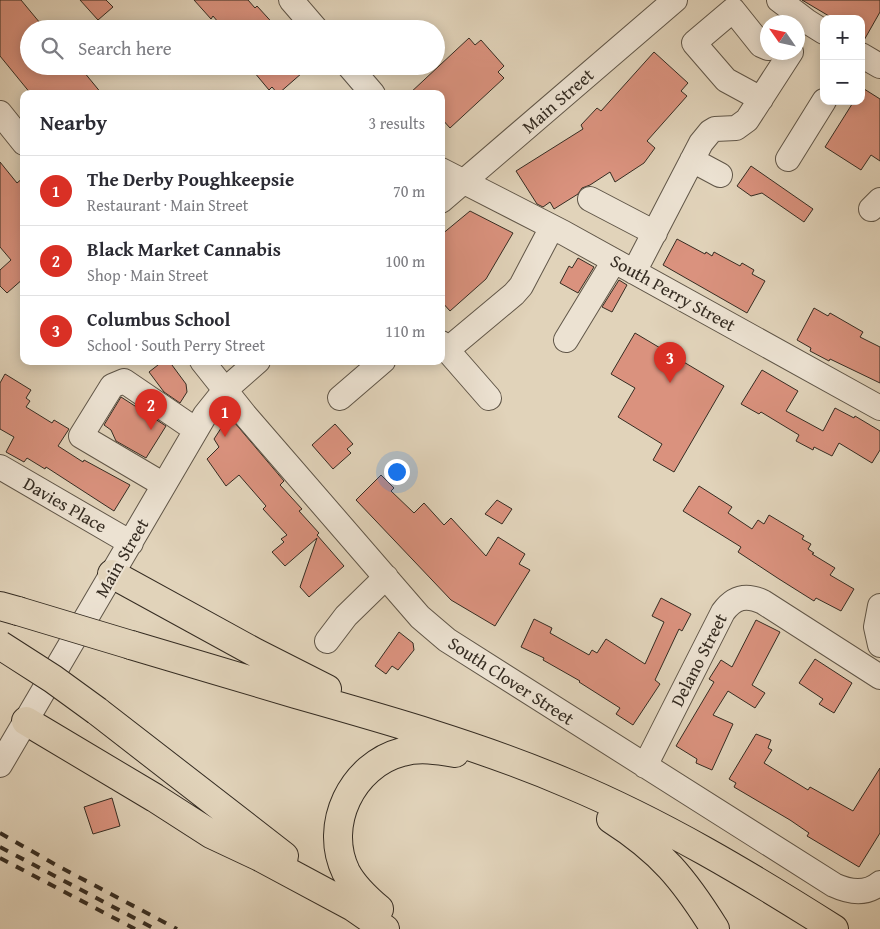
<!DOCTYPE html>
<meta charset="utf-8">
<style>
body{margin:0;font-family:"Gentium Book Plus",serif;background:#f2f2f3;color:#2b2b33}
.controls{position:absolute;right:15px;top:15px;display:grid;overflow:hidden;border-radius:10px;box-shadow:0 2px 12px #0003}
.controls button{width:45px;height:45px;display:grid;place-items:center;padding:0;border:0;border-bottom:1px solid #e1e1e2;background:#fff;color:#2b2b33;font:25px sans-serif}
.compass{position:absolute;left:760px;top:15px;width:45px;height:45px;border-radius:50%;background:#fff;box-shadow:0 2px 12px #0003;rotate:304deg}
.you{position:absolute;left:396px;top:471px;width:18px;height:18px;margin:-12px;border:4px solid #fff;border-radius:50%;background:#1a73e8;box-shadow:0 0 0 8px #1a73e833}
.badge{display:grid;place-items:center;width:32px;height:32px;border-radius:50%;background:#d93025;color:#fff;font-size:16px;font-weight:700}
.pin{position:absolute;translate:-50% -41px;filter:drop-shadow(0 1px 2px #0008)}
.pin::after{content:'';position:absolute;top:26px;width:18px;height:15px;background:inherit;clip-path:polygon(0 0,100% 0,50% 100%)}
.list{margin:0;padding:0;list-style:none}
h2{display:flex;justify-content:space-between;align-items:center;height:65px;margin:0;padding:0 20px;font-size:21px}
h2 small{font-size:16px;font-weight:400;color:#7c7c81}
.list li{display:grid;grid-template-columns:32px 1fr auto;gap:15px;align-items:center;box-sizing:border-box;height:70px;padding:0 20px;border-top:1px solid #e1e1e2}
.list b{display:block;font-size:19px;white-space:nowrap}
.list p{margin:0;font-size:16px;white-space:nowrap;color:#7c7c81}
.list em{font-size:16px;font-style:normal;color:#7c7c81}
.icon{flex:none;width:28px;height:28px;fill:none;stroke:currentColor;stroke-width:2;stroke-linecap:round;stroke-linejoin:round}
.map{position:relative;flex:none;width:880px;height:929px;overflow:hidden}
.search{position:absolute;background:#fff;box-shadow:0 2px 12px #0003;left:20px;top:20px;width:425px;height:55px;display:flex;align-items:center;gap:12px;box-sizing:border-box;padding:0 18px;border-radius:28px;color:#7c7c81;font-size:19px}
.panel{position:absolute;background:#fff;box-shadow:0 2px 12px #0003;left:20px;top:90px;width:425px;height:275px;border-radius:10px}
.map>svg:first-child{display:block}
.building{fill:#da927e;stroke:#352c22}
.lines{fill:none;stroke-linecap:round;stroke-linejoin:round}
.minor-casing{stroke:#605648;stroke-width:26}
.highway-casing{stroke:#352c22;stroke-width:30}
.minor{stroke:#ece2d2;stroke-width:24}
.highway{stroke:#e1d3ba;stroke-width:28}
.rail{stroke:#352c22;stroke-width:4;stroke-dasharray:9 9;stroke-linecap:butt}
.highway-bridge-casing{stroke:#352c22;stroke-width:30;stroke-linecap:butt}
.highway-bridge{stroke:#e1d3ba;stroke-width:28}
.labels{text-anchor:middle;stroke-width:4;stroke-linejoin:round;paint-order:stroke}
.street-label{font-size:18px;fill:#352c22;stroke:#ece2d2}
</style>
<div class="map">
<svg width="880" height="929" viewBox="0 0 880 929">
<rect width="100%" height="100%" fill="#e1d3ba"/>
<filter id="stains"><feTurbulence type="fractalNoise" baseFrequency=".004" numOctaves="4"/><feColorMatrix values="0 0 0 0 .2 0 0 0 0 .09 0 0 0 0 .02 0 0 0 .5 -.17"/></filter>
<radialGradient id="worn" r=".72"><stop offset=".6" stop-color="#630" stop-opacity="0"/><stop offset="1" stop-color="#630" stop-opacity=".3"/></radialGradient>
<path class="building" d="M 0,0 L 21,0 L 45,29 L 29,29 L 29,66 L 46,66 L 52,73 L 60,66 L 79,66 L 102,94 L 31,94 L 0,56 Z
M 80,0 L 106,0 L 113,7 L 98,20 Z
M 194,0 L 248,0 L 255,8 L 257,6 L 278,29 L 224,29 L 213,16 L 211,19 Z
M 802,0 L 880,0 L 880,12 L 863,42 L 861,41 L 861,19 L 834,19 Z
M 469,38 L 475,45 L 481,40 L 504,66 L 498,72 L 504,78 L 450,128 L 441,118 L 441,94 L 409,94 Z
M 654,52 L 688,83 L 681,91 L 687,96 L 647,141 L 655,148 L 644,163 L 615,182 L 610,172 L 590,185 L 582,188 L 578,194 L 554,209 L 550,202 L 543,207 L 537,204 L 516,171 L 583,129 L 581,125 L 597,108 L 601,111 Z
M 249,66 L 310,66 L 278,94 L 272,87 L 269,90 Z
M 861,87 L 880,99 L 880,161 L 871,155 L 861,170 L 825,147 L 854,101 L 861,101 Z
M 0,162 L 17,183 L 24,177 L 24,278 L 7,293 L 0,286 L 0,270 L 11,260 L 0,247 Z
M 751,166 L 813,209 L 804,222 L 762,193 L 751,196 L 737,186 Z
M 470,211 L 513,233 L 486,279 L 450,311 L 441,301 L 441,235 Z
M 677,239 L 705,254 L 706,252 L 712,256 L 714,252 L 740,266 L 742,263 L 754,270 L 752,274 L 765,281 L 747,313 L 663,265 Z
M 578,258 L 594,267 L 578,293 L 560,283 L 569,266 L 572,268 Z
M 619,280 L 627,285 L 612,312 L 602,307 Z
M 814,308 L 828,316 L 830,313 L 863,332 L 860,337 L 880,347 L 880,383 L 830,359 L 829,361 L 810,351 L 811,348 L 797,340 Z
M 635,333 L 724,386 L 674,472 L 653,460 L 662,444 L 618,417 L 635,388 L 611,374 Z
M 163,361 L 169,361 L 186,384 L 187,392 L 180,403 L 164,392 L 149,372 Z
M 762,370 L 798,391 L 786,411 L 823,431 L 835,408 L 854,418 L 855,416 L 880,431 L 880,450 L 872,463 L 839,443 L 832,456 L 814,447 L 813,450 L 796,441 L 799,435 L 761,412 L 759,414 L 741,404 Z
M 5,374 L 31,390 L 26,398 L 30,401 L 26,407 L 52,423 L 54,420 L 69,429 L 58,446 L 83,462 L 84,460 L 130,485 L 114,511 L 46,467 L 45,469 L 27,458 L 24,462 L 6,452 L 14,437 L 0,429 L 0,383 Z
M 121,397 L 166,426 L 146,458 L 116,441 L 111,430 L 104,425 Z
M 229,416 L 284,481 L 280,485 L 302,509 L 299,511 L 319,533 L 317,535 L 344,566 L 309,597 L 300,587 L 317,538 L 285,566 L 272,552 L 284,542 L 281,539 L 287,535 L 263,509 L 266,506 L 239,475 L 226,486 L 207,459 L 219,447 L 214,439 Z
M 335,424 L 353,444 L 347,449 L 351,453 L 333,469 L 312,445 Z
M 381,475 L 394,488 L 391,491 L 414,513 L 424,503 L 444,525 L 451,518 L 486,556 L 498,537 L 525,554 L 519,564 L 530,570 L 495,626 L 451,600 L 356,500 Z
M 699,486 L 732,507 L 728,513 L 752,529 L 758,520 L 764,524 L 769,515 L 804,536 L 802,539 L 811,544 L 808,549 L 814,553 L 812,554 L 835,568 L 830,575 L 854,589 L 841,611 L 816,598 L 814,601 L 779,579 L 738,552 L 741,547 L 683,511 Z
M 497,500 L 512,509 L 502,524 L 485,514 Z
M 661,598 L 691,614 L 682,631 L 679,629 L 655,680 L 660,684 L 633,725 L 616,714 L 620,708 L 579,682 L 580,681 L 543,660 L 544,658 L 521,647 L 534,619 L 552,628 L 550,633 L 589,655 L 592,650 L 597,653 L 606,639 L 645,664 L 664,622 L 652,616 Z
M 756,620 L 780,632 L 752,685 L 765,693 L 755,708 L 728,691 L 713,715 L 733,724 L 712,770 L 696,763 L 697,759 L 676,746 L 714,682 L 709,679 L 721,660 L 732,667 Z
M 399,632 L 413,643 L 414,650 L 398,670 L 392,666 L 386,674 L 375,666 Z
M 815,659 L 852,683 L 834,713 L 819,704 L 823,699 L 799,683 Z
M 756,734 L 771,740 L 768,748 L 772,750 L 764,763 L 808,790 L 810,787 L 853,811 L 880,768 L 880,833 L 859,867 L 807,836 L 809,833 L 790,820 L 734,787 L 736,783 L 729,779 Z
M 112,798 L 120,826 L 93,834 L 84,807 Z"/>
<g class="lines">
<g class="minor-casing">
<path id="minor" d="M 291,0 L 316,29
M 779,0 L 808,22 L 824,32
M 861,55 L 880,66
M 349,66 L 373,94
M 761,99 L 726,80 L 694,43 L 733,10 L 761,45 L 768,48
M 0,113 L 24,143
M 788,159 L 824,101
M 692,160 L 720,175
M 441,170 L 564,233 L 880,408
M 590,199 L 655,233
M 441,201 L 675,0
M 871,209 L 880,200
M 634,272 L 701,143 L 710,132 L 715,129 L 736,128 L 747,120 L 791,52
M 566,340 L 614,261
M 441,343 L 489,398
M 447,350 L 514,294 L 521,286 L 552,227
M 202,361 L 245,415 L 420,617 L 447,640 L 834,885 C 849,892 866,895 880,883
M 340,398 L 383,361
M 0,467 L 131,543
M 164,485 L 81,436 L 112,386 L 124,381 L 196,430
M 880,606 L 876,627 L 880,645
M 327,641 L 346,616 L 386,577
M 0,765 L 205,415 L 225,390 L 258,361
M 645,766 L 723,612 C 734,597 746,594 763,602 L 880,677"/>
</g>
<g class="highway-casing">
<path id="highway" d="M 112,574 L 256,653 L 327,689
M 0,606 L 18,611
M 131,645 C 186,661 241,678 296,694 C 388,720 480,746 569,784 C 662,823 749,875 834,929
M 97,711 L 284,856
M 26,721 L 155,798 L 211,834 L 260,857 L 355,908
M 611,819 C 661,851 684,879 715,929
M 340,898 L 385,929
M 379,909 C 366,898 354,887 346,872 C 323,825 352,765 402,752 C 419,747 438,750 455,753"/>
</g>
<use href="#minor" class="minor"/>
<use href="#highway" class="highway"/>
<path class="rail" d="M 0,833 L 56,865 L 177,929
M 0,847 L 155,929
M 0,858 L 135,929"/>
<g class="highway-bridge-casing">
<path id="highway-bridge" d="M 18,611 L 131,645
M 0,645 L 53,679 L 97,711"/>
</g>
<use href="#highway-bridge" class="highway-bridge"/>
</g>
<g class="labels">
<g class="street-label">
<text transform="translate(558 101) rotate(-41)" y="6">Main Street</text>
<text transform="translate(673 293) rotate(29)" y="6">South Perry Street</text>
<text transform="translate(65 505) rotate(30)" y="6">Davies Place</text>
<text transform="translate(122 558) rotate(-60)" y="6">Main Street</text>
<text transform="translate(699 660) rotate(-63)" y="6">Delano Street</text>
<text transform="translate(511 681) rotate(33)" y="6">South Clover Street</text>
</g>
</g>
<rect width="100%" height="100%" filter="url(#stains)"/>
<rect width="100%" height="100%" fill="url(#worn)"/>
</svg>
<div class="controls">
<button>+</button>
<button>−</button>
</div>
<svg class="compass" viewBox="-18 -18 36 36"><path d="M0-13l5 13h-10z" fill="#e53935"/><path d="M0 13l5-13h-10z" fill="#7c7c81"/></svg>
<div class="you"></div>
<div class="pin badge" style="left:225px;top:437px">1</div>
<div class="pin badge" style="left:151px;top:430px">2</div>
<div class="pin badge" style="left:670px;top:383px">3</div>
<div class="search"><svg class="icon" aria-label="search" viewBox="0 0 24 24"><circle cx="10" cy="10" r="6"/><path d="M15 15l6 6"/></svg>Search here</div>
<section class="panel">
<h2>Nearby<small>3 results</small></h2>
<ul class="list">
<li><span class="badge">1</span><div><b>The Derby Poughkeepsie</b><p>Restaurant · Main Street</p></div><em>70 m</em></li>
<li><span class="badge">2</span><div><b>Black Market Cannabis</b><p>Shop · Main Street</p></div><em>100 m</em></li>
<li><span class="badge">3</span><div><b>Columbus School</b><p>School · South Perry Street</p></div><em>110 m</em></li>
</ul>
</section>
</div>
